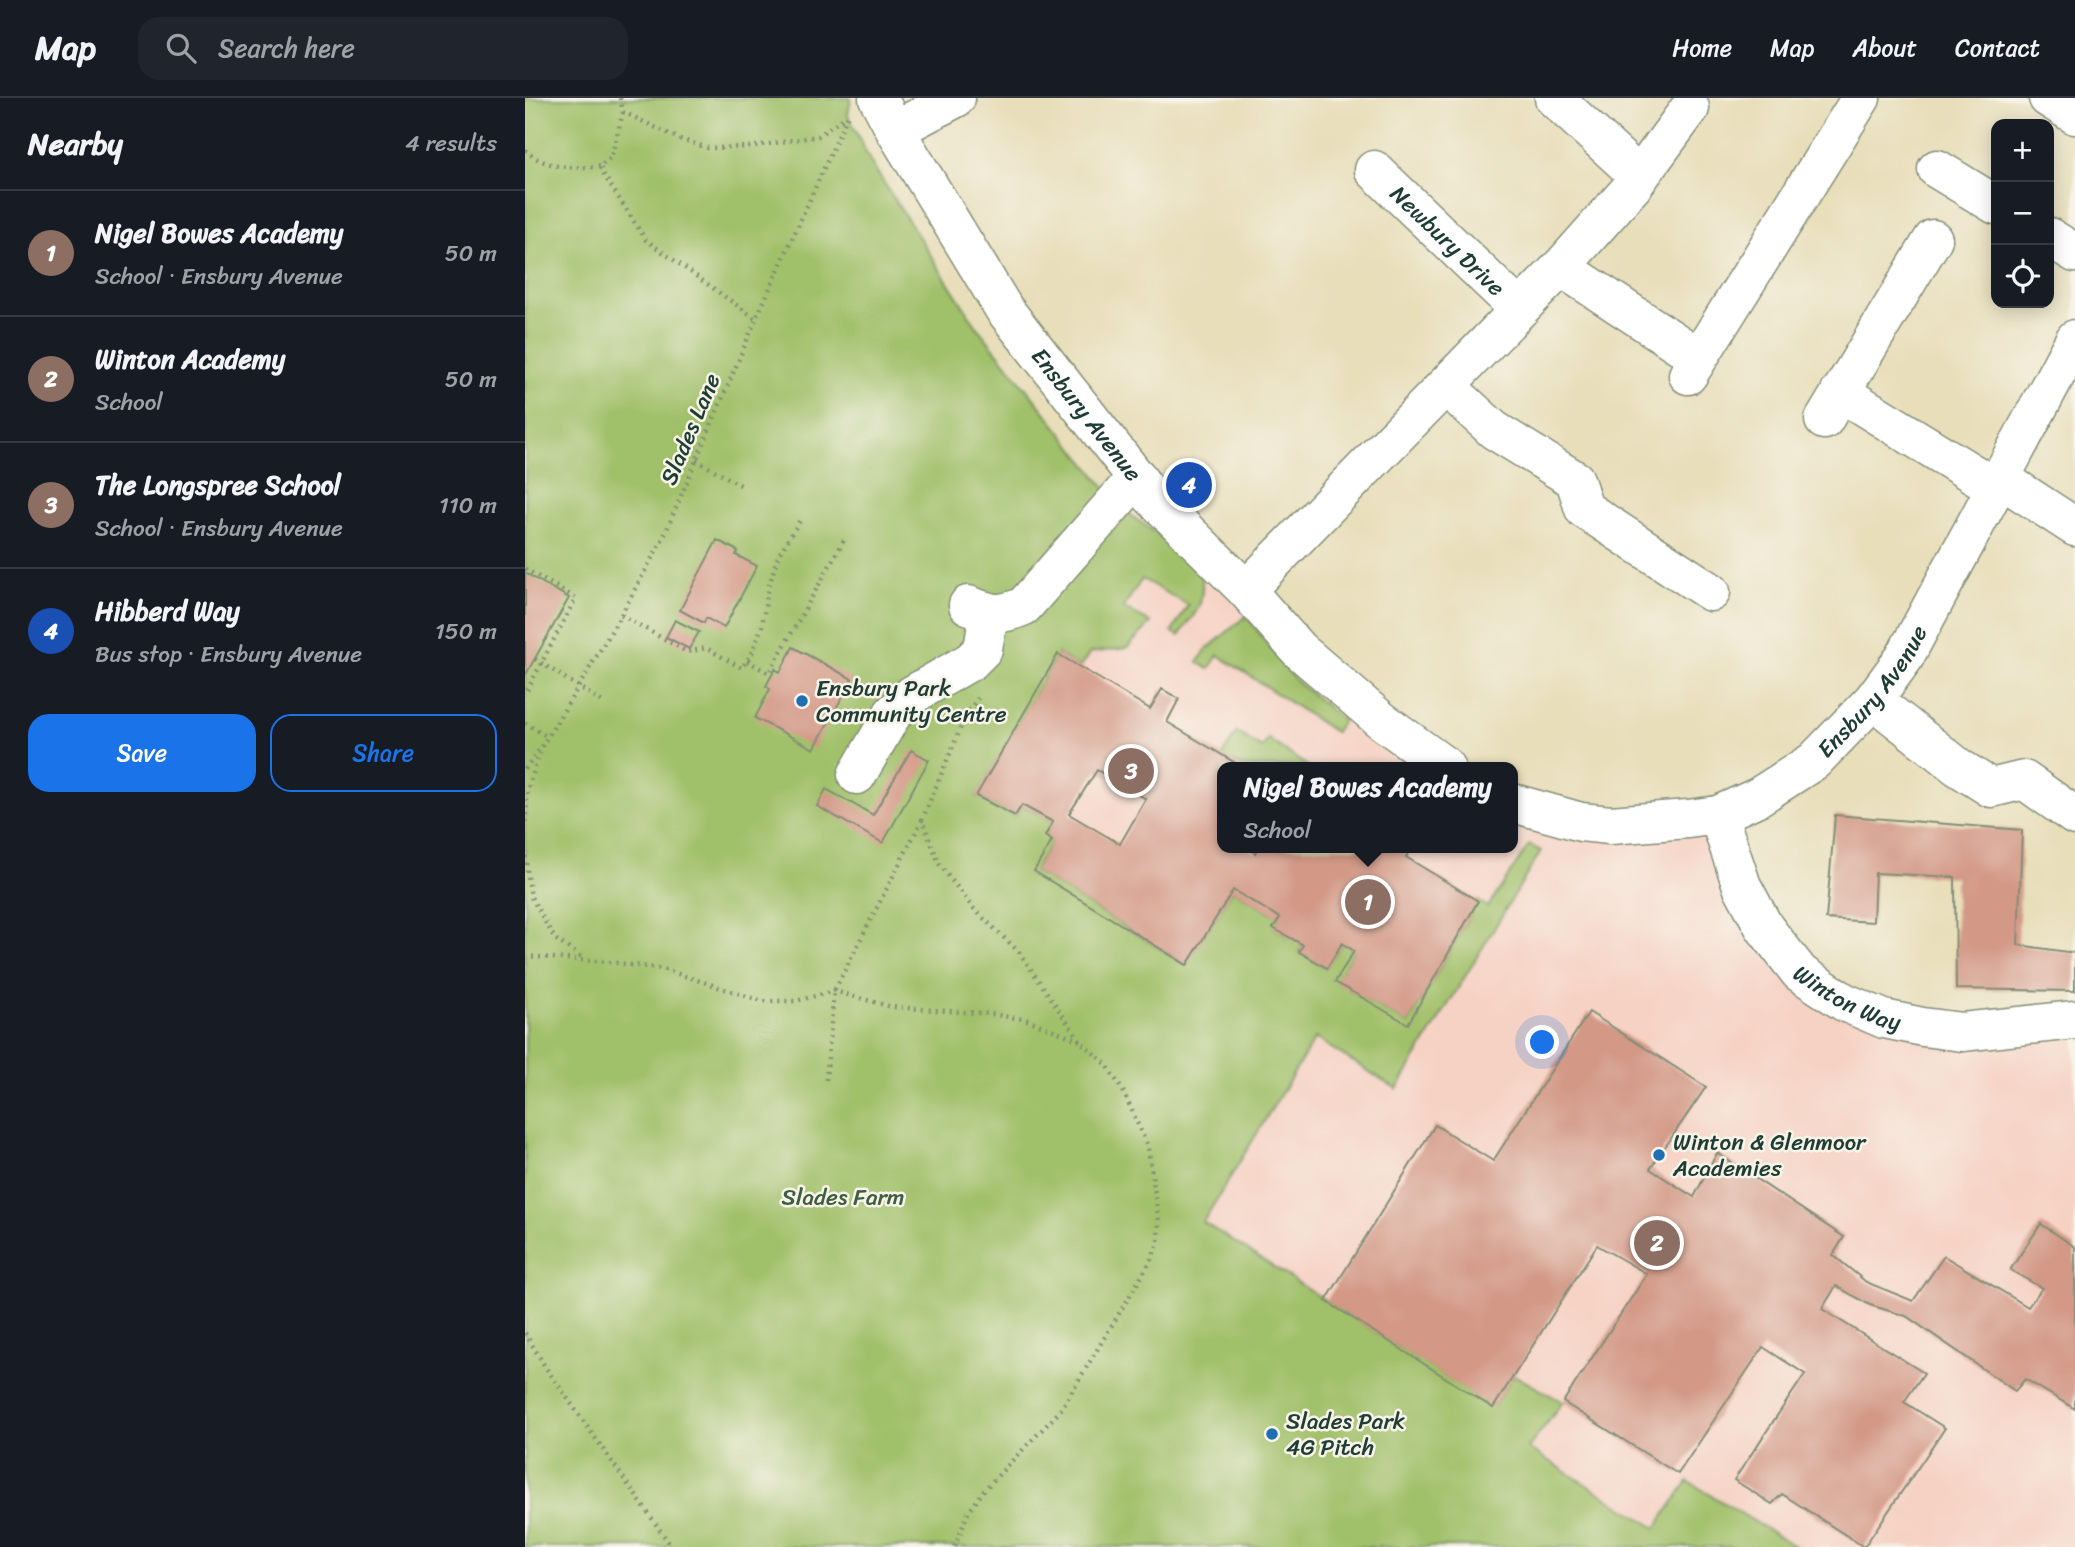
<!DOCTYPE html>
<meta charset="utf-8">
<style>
body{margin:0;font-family:Sriracha,sans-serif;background:#20242c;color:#f1f3f6}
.controls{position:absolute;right:21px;top:21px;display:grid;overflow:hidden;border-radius:14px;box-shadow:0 4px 18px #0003}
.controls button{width:63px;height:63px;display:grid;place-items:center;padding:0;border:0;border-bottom:2px solid #363941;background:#171b24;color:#f1f3f6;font:35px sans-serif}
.you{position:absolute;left:1018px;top:945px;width:24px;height:24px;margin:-18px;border:5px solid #fff;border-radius:50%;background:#1a73e8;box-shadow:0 0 0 10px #1a73e833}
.badge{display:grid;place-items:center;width:46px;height:46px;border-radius:50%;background:#1a73e8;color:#fff;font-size:23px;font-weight:700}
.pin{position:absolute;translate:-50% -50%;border:4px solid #fff;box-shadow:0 2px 7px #0006}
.popup{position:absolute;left:692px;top:664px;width:301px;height:91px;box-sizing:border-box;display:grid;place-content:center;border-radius:14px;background:#171b24;filter:drop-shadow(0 2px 5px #0005);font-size:23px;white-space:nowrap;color:#9ea1a6}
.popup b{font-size:26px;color:#f1f3f6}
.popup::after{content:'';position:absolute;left:50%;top:100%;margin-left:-14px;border:14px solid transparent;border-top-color:#171b24}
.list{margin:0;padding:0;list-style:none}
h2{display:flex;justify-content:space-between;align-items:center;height:91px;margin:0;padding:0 28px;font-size:30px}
h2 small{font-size:23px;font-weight:400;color:#9ea1a6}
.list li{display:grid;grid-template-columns:46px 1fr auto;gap:21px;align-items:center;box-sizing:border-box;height:126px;padding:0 28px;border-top:2px solid #363941}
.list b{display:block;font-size:26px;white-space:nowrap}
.list p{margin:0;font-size:23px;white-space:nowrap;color:#9ea1a6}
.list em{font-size:23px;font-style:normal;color:#9ea1a6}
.actions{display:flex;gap:14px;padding:21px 28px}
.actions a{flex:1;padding:16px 0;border:2px solid #1a73e8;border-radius:21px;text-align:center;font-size:24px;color:#1a73e8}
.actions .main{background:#1a73e8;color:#fff}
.icon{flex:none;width:38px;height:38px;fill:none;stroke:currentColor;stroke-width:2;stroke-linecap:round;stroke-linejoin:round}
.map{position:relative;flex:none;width:1550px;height:1449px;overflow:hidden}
header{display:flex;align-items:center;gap:42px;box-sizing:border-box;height:98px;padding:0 35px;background:#171b24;border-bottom:2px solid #363941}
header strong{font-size:33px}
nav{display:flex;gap:38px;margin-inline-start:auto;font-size:24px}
.search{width:490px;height:63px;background:#20242c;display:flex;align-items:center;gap:18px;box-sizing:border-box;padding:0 24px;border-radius:21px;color:#9ea1a6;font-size:26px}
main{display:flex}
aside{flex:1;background:#171b24}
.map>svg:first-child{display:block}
.built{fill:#f6d2c4}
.green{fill:#a0c069;stroke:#607e4e;stroke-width:2}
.building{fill:#d39886;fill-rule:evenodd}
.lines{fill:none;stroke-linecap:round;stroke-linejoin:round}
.minor-casing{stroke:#848e77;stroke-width:41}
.path{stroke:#848e77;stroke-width:4.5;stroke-dasharray:2 5;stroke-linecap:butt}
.minor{stroke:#fff;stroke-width:38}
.poi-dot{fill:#1f6fb2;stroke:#f7f3e8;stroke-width:2.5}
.labels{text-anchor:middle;stroke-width:5;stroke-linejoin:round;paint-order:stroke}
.street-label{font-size:23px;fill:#1f3d34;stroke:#f7f3e8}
.poi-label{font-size:23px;fill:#1f3d34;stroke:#f7f3e8;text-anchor:start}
.park-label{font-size:23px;fill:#3f5e41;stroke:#f7f3e8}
</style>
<header>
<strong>Map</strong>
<div class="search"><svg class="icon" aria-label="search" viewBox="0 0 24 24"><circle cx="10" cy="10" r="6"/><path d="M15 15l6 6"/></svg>Search here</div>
<nav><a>Home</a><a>Map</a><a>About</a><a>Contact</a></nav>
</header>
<main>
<aside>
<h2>Nearby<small>4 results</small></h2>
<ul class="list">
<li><span class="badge" style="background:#8d6e63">1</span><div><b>Nigel Bowes Academy</b><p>School · Ensbury Avenue</p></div><em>50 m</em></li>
<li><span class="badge" style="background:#8d6e63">2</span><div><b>Winton Academy</b><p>School</p></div><em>50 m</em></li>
<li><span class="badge" style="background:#8d6e63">3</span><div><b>The Longspree School</b><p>School · Ensbury Avenue</p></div><em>110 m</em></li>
<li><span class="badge" style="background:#1a4fb4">4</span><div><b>Hibberd Way</b><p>Bus stop · Ensbury Avenue</p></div><em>150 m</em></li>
</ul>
<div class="actions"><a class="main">Save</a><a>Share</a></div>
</aside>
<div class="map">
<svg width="1550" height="1449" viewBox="0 0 1550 1449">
<rect width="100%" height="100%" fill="#f7f3e8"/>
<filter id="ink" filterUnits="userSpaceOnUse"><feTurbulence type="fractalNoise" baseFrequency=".0143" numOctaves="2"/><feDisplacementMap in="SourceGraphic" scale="14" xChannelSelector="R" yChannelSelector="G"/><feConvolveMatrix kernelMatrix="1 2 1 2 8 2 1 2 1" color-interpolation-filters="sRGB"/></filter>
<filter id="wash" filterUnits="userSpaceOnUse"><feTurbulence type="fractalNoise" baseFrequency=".00686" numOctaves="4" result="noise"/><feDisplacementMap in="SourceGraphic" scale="28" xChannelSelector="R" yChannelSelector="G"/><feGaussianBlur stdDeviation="1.57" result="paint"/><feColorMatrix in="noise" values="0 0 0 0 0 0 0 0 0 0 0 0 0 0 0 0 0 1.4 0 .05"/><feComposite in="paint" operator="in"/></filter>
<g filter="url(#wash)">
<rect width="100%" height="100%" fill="#e8deba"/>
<path class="built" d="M 615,424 L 638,440 L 702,498 L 721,518 L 772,584 L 817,622 L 887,669 L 698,669 L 698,750 L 988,750 L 988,724 L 1026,737 L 1052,742 L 1197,729 L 1239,829 L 1359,921 L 1550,922 L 1550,1449 L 471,1449 L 659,1154 L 784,948 L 705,963 L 420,706 Z"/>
<path class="green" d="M 0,0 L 326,0 L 323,17 L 346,65 L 452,229 L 591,403 L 608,419 L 638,440 L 676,475 C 681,508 671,513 654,538 L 647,534 L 663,507 L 617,481 L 598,510 L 626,525 L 602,550 L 565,555 L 555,569 L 533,556 L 452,698 L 490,718 L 497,707 L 528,724 L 520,738 L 527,743 L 509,773 L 661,867 L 708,792 L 755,820 L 749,830 L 778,847 L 774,854 L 801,870 L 817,845 L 829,853 L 811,884 L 883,926 L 953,803 L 963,809 L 1004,747 L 1016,753 L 872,991 L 790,940 L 678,1124 L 968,1309 L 989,1277 L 1038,1304 L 1003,1350 L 1131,1430 L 1163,1383 L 1271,1449 L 0,1449 Z
M 721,518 L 772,584 L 818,622 L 810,634 L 693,557 L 684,571 L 673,564 L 681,552 Z
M 712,634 L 737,650 L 743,641 L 784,669 L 717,669 L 697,658 Z"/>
<g id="blocks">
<path class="building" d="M 192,442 L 213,453 L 211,457 L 232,468 L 199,530 L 181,520 L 179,525 L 155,512 Z
M 0,475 L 44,500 L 0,578 Z
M 150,522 L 174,534 L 164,551 L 141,539 Z
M 268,549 L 327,581 L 289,651 L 230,620 L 245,591 L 241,588 L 250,571 L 255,574 Z
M 533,556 L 625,611 L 637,591 L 654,601 L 642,624 L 717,669 L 698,669 L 698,725 L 694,732 L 698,735 L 698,750 L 722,750 L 730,755 L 733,750 L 887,750 L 881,759 L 953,803 L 883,926 L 810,884 L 829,853 L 817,845 L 802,870 L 774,854 L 778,847 L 748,830 L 755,820 L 708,792 L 662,867 L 509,773 L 527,743 L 520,738 L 528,724 L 497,707 L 490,718 L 451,698 ZM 572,672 L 621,701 L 595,746 L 544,716 Z
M 386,652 L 404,662 L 358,745 L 292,708 L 301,691 L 348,717 Z
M 1310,717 L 1497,732 L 1493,847 L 1550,855 L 1550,893 L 1431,891 L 1430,779 L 1350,775 L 1348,824 L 1301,821 Z
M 1064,914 L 1181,989 L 1125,1071 L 1169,1099 L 1192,1055 L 1319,1139 L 1308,1157 L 1341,1184 L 1388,1203 L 1419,1158 L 1503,1209 L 1517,1190 L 1485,1172 L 1516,1126 L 1550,1149 L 1550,1311 L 1500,1281 L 1490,1293 L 1381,1218 L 1345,1207 L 1311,1188 L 1297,1211 L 1399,1275 L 1379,1304 L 1420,1330 L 1339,1449 L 1257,1396 L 1247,1406 L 1209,1382 L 1280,1276 L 1238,1249 L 1153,1376 L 1038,1304 L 1122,1176 L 1072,1147 L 968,1310 L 801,1203 L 910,1027 L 968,1063 Z"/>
</g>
</g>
<g filter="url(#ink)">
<use href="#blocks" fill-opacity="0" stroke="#848e77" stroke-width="2"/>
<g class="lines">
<g class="minor-casing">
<g id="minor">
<path id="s1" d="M 353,0 L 370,32 L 479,211 L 626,398 L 721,492 L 774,552 L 856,622 L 921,669"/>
<path d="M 1029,0 L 1114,78"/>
<path d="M 1523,0 L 1550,17"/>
<path d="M 370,32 L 431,0"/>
<path d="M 1412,71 L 1471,107"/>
<path id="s2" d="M 849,72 L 994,211"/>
<path d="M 1524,139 L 1550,155"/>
<path d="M 1036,169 L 1173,259"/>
<path d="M 1163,277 L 1336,0"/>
<path d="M 921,288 L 969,332 L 1050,382 L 1059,411 L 1186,494"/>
<path d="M 1315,294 L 1471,390"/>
<path d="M 1299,322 L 1408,141"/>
<path d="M 1475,380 L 1550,429"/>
<path d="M 721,492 L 1036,169 L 1107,89 L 1165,10"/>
<path d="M 443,507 C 468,516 474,519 499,508 L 612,379"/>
<path d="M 1348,602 L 1433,669 L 1466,690 L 1499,682 L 1550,718"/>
<path d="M 332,677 L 368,615 L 387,597 L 446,563 L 458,551 L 464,515"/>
<path id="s3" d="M 988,705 L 1056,724 L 1085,727 L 1163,721 L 1193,717 L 1233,699 L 1289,663 L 1348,602 L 1379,560 L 1550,241"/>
<path id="s4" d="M 1193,717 L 1217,788 L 1239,829 L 1275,875 L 1319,904 L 1359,921 L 1398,929 L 1437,934 L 1550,922"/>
</g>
</g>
<path class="path" d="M 95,0 L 98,14 L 155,41 L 183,50 L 225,49 L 293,38 L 320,19
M 98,14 L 86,60 L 75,68 L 77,74 L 121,142 L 231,221
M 0,52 C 21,71 48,71 75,68
M 171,362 L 219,389
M 0,471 L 51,500 L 0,596
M 96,517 L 162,554 L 181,550 L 217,570 L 227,555 L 237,528 L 243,491 L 253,458 L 277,419
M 10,561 L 79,605
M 222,563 L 244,575 L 319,442
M 0,625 L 23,639
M 0,671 L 17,648 L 54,588 L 96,517 L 139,438 L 231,221 L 323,17
M 0,724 L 3,690 L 16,652
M 0,758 L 6,799 L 30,841 L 59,861
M 0,858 L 84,864 L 138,871 L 237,903 L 271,903 L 309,893 L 367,909 L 466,916 L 503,922 L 556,943
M 301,982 L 309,893 L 397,722
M 0,1235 L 21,1270 L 147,1449
M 430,1449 L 442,1417 L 459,1392 L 535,1313 L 624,1166 L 633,1146 L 634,1123 L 623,1049 L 599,995 L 582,967 L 556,944 L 494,854 L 448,810 L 415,767 L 397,722 L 442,615 L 453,600"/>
<use href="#minor" class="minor"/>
</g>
</g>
<g class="poi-dot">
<circle cx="277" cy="603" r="7"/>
<circle cx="1134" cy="1057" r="7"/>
<circle cx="747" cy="1336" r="7"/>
</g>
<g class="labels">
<g class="street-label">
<text dy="8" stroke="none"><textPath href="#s2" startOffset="102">Newbury Drive</textPath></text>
<text dy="8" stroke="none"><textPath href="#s1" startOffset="380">Ensbury Avenue</textPath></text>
<text transform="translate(165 331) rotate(-67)" y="8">Slades Lane</text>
<text dy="8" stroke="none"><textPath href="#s3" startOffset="410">Ensbury Avenue</textPath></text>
<text dy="8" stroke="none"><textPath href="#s4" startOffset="234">Winton Way</textPath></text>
</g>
<g class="poi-label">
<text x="291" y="598">Ensbury Park<tspan x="291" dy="26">Community Centre</tspan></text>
<text x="1148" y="1052">Winton &amp; Glenmoor<tspan x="1148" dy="26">Academies</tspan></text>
<text x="761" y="1331">Slades Park<tspan x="761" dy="26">4G Pitch</tspan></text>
</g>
<g class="park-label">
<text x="318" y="1107">Slades Farm</text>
</g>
</g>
</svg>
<div class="controls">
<button>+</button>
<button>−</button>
<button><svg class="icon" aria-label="locate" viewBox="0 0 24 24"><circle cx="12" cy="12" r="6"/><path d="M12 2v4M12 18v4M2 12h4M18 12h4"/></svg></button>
</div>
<div class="you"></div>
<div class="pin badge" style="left:843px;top:804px;background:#8d6e63">1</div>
<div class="popup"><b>Nigel Bowes Academy</b>School</div>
<div class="pin badge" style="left:1132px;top:1145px;background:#8d6e63">2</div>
<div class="pin badge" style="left:606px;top:673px;background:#8d6e63">3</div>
<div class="pin badge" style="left:664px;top:387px;background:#1a4fb4">4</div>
</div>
</main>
